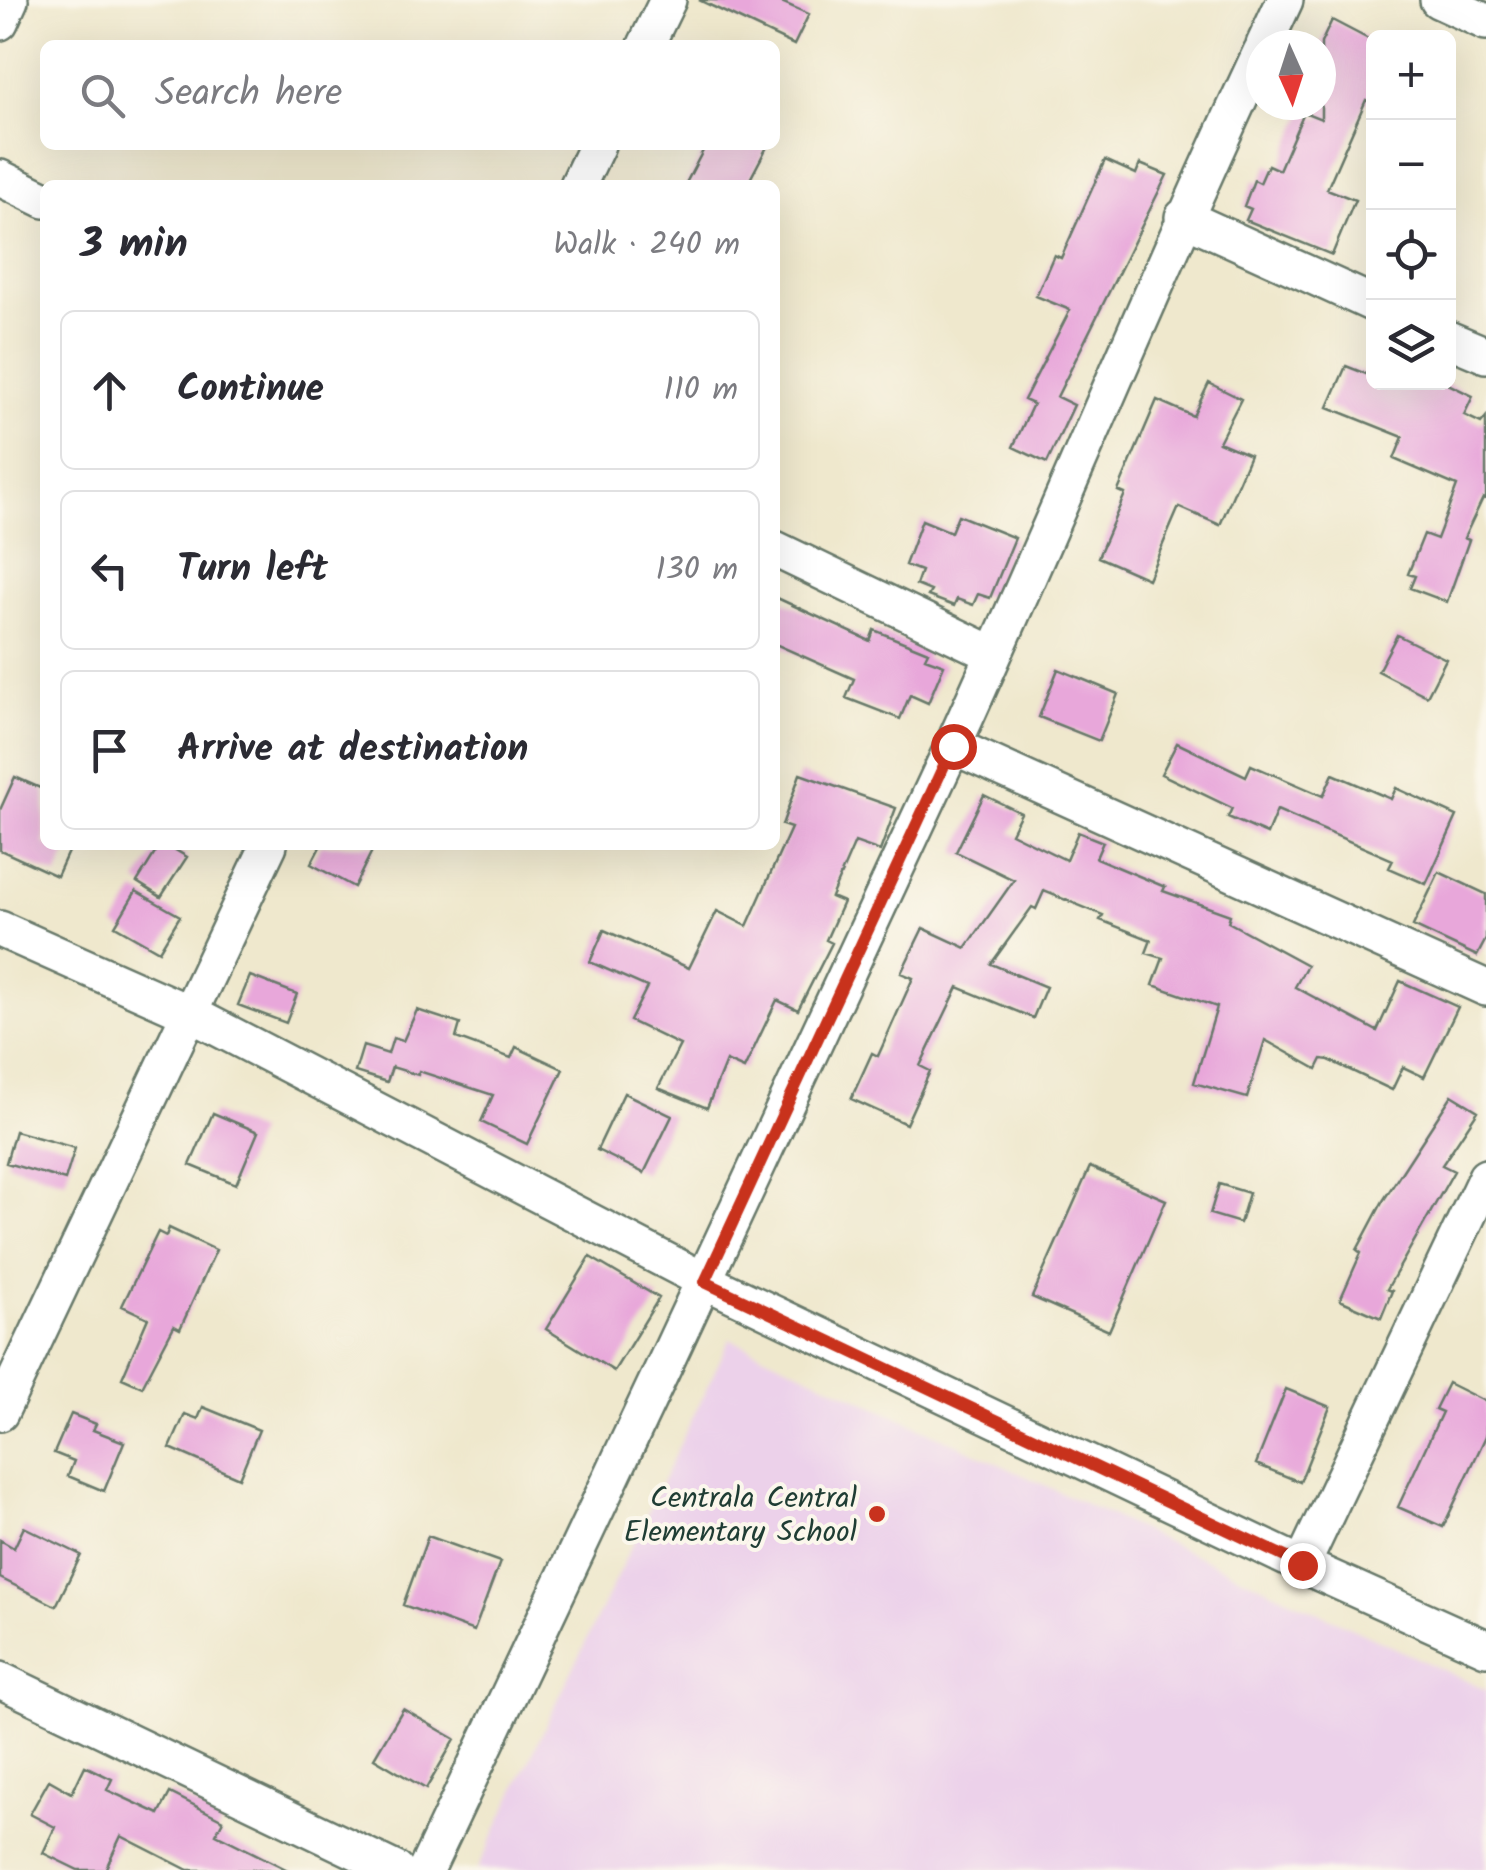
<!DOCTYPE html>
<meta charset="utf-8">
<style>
body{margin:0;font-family:Kalam,sans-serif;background:#f2f2f3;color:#2b2b33}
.controls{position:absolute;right:30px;top:30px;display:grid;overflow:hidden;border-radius:15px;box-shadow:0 10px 40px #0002}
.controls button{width:90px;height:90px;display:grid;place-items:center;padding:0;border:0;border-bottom:2px solid #e1e1e2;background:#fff;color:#2b2b33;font:50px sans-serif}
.compass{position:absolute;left:1246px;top:30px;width:90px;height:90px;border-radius:50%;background:#fff;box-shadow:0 10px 40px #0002;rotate:177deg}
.stop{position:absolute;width:30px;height:30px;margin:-22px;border:8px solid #c8321e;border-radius:50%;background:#fff}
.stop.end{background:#c8321e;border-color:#fff;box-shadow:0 2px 10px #0008}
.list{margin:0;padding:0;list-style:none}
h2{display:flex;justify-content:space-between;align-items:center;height:130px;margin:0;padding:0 40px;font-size:42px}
h2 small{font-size:32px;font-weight:400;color:#7c7c81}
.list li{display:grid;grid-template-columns:65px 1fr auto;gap:30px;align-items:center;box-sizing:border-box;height:160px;margin:0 20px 20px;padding:0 20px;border:2px solid #e1e1e2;border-radius:15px}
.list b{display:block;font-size:38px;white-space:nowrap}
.list em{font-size:32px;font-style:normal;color:#7c7c81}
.icon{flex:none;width:55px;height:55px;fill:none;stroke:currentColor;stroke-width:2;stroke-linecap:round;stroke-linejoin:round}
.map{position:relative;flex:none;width:1486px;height:1870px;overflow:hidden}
.search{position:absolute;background:#fff;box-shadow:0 10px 40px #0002;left:40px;top:40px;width:740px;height:110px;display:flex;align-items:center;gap:25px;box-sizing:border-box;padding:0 35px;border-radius:15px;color:#7c7c81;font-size:38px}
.panel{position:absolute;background:#fff;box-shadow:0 10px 40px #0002;left:40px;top:180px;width:740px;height:670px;border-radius:15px}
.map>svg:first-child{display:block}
.built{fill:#ecd1ea}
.building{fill:#e8a7da}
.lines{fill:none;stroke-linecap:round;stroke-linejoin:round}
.street-casing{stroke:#68796a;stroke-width:40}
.street{stroke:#fff;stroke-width:35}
.route{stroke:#c8321e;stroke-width:12}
.poi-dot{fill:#c8321e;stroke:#fbf7ec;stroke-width:4}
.labels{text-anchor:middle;stroke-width:8;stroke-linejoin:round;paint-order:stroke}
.poi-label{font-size:30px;fill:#1f3d34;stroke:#fbf7ec;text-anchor:end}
</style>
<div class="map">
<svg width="1486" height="1870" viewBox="0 0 1486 1870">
<rect width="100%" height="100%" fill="#fbf7ec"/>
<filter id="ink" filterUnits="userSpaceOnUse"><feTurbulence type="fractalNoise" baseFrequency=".01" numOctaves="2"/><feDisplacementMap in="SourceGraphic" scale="20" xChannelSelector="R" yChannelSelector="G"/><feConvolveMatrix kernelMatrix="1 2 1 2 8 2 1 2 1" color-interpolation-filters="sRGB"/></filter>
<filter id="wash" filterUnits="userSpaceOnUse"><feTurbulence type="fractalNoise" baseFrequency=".0048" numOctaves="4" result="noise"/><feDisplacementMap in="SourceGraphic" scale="40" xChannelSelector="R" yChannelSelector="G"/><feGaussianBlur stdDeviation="2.25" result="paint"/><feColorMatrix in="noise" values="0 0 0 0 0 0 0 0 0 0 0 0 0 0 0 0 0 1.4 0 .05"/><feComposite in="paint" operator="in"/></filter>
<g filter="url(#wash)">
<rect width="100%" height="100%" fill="#efe8cd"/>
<path class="built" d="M 730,1339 L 1486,1690 L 1486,1870 L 477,1870 Z"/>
<g id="blocks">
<path class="building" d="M 699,0 L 777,0 L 809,14 L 794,45 Z
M 1332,20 L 1374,42 L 1374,104 L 1366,100 L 1327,189 L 1355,200 L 1332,255 L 1246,220 L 1251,209 L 1244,206 L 1254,180 L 1260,183 L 1268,165 L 1279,170 L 1304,112 L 1321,119 L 1321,43 Z
M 706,145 L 768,145 L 747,185 L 685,185 Z
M 1105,160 L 1136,174 L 1140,164 L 1167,175 L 1057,397 L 1074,405 L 1047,463 L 1013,447 L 1033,404 L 1024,400 L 1070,310 L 1036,296 L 1054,255 L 1061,258 Z
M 1346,366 L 1374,377 L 1374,382 L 1444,382 L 1473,396 L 1464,415 L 1481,423 L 1486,417 L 1486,499 L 1483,498 L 1464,538 L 1469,540 L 1447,602 L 1410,588 L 1415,576 L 1408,574 L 1424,534 L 1437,539 L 1457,486 L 1394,459 L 1403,437 L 1328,407 Z
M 1209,383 L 1241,399 L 1219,442 L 1250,455 L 1220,525 L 1179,507 L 1148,579 L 1098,557 L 1125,494 L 1118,491 L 1157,400 L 1193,416 Z
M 958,515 L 1015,538 L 990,598 L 978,594 L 973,605 L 957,599 L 954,606 L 928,596 L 931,591 L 916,585 L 921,571 L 905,565 L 922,520 L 951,532 Z
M 775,597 L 870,641 L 874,630 L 928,652 L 925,658 L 944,665 L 928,703 L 910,695 L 900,719 L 846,698 L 854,679 L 775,644 Z
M 1397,635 L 1446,659 L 1427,696 L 1378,671 Z
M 1058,669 L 1118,694 L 1099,741 L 1039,717 Z
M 1177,743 L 1246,776 L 1251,765 L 1323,796 L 1333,774 L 1391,799 L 1396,788 L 1457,816 L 1426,884 L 1389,868 L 1393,860 L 1277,810 L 1267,834 L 1228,817 L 1232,808 L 1161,774 Z
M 800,774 L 896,808 L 880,851 L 855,842 L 831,897 L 843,902 L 826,940 L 832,943 L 798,1010 L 777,1000 L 744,1069 L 726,1061 L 707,1108 L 658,1088 L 680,1045 L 630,1021 L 647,987 L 590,962 L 604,930 L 689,968 L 717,911 L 747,926 L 791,828 L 782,825 Z
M 15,777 L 45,790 L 45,845 L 71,845 L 57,876 L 0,850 L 0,810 Z
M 984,795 L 1021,813 L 1011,833 L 1066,860 L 1078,832 L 1103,842 L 1096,858 L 1165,887 L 1163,891 L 1230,915 L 1228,922 L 1307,965 L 1295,987 L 1377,1031 L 1400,981 L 1458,1007 L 1424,1077 L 1403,1067 L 1392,1090 L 1329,1060 L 1322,1059 L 1317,1069 L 1265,1040 L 1247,1098 L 1194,1083 L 1217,1007 L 1153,985 L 1163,958 L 1146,953 L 1151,940 L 1100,920 L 1103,915 L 1044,891 L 1036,909 L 1032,907 L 991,964 L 1046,987 L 1033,1018 L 958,987 L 920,1066 L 930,1071 L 906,1124 L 851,1099 L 872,1053 L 878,1056 L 913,978 L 901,973 L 923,928 L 966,948 L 1014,880 L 956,852 Z
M 160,845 L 167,845 L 187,857 L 161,897 L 137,882 Z
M 321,845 L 375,845 L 354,887 L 311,864 Z
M 1439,872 L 1486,894 L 1486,939 L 1477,956 L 1413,926 Z
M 136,891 L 180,916 L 159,951 L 115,926 Z
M 250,976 L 297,994 L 286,1023 L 238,1005 Z
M 417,1010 L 460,1024 L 456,1038 L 511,1058 L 516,1047 L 563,1069 L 527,1144 L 481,1122 L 493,1095 L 419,1071 L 418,1075 L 392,1067 L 387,1082 L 355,1072 L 363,1046 L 388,1054 L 393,1038 L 403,1041 Z
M 624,1093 L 672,1116 L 644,1173 L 597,1150 Z
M 1452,1095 L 1478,1111 L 1442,1165 L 1454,1171 L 1387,1289 L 1392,1291 L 1381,1318 L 1340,1300 L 1361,1253 L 1357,1250 L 1383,1201 Z
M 213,1113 L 258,1132 L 236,1184 L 190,1165 Z
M 15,1131 L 75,1148 L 65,1180 L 6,1163 Z
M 1090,1167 L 1166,1200 L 1109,1331 L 1032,1297 Z
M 1219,1184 L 1249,1193 L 1240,1223 L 1210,1214 Z
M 169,1228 L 216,1250 L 180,1329 L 174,1326 L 142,1387 L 122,1378 L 148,1318 L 122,1306 L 158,1232 L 166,1236 Z
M 590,1257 L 659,1298 L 614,1371 L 546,1329 Z
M 1448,1383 L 1486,1402 L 1486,1436 L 1443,1527 L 1398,1507 L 1442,1412 L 1435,1409 Z
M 1286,1389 L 1330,1407 L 1300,1482 L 1256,1464 Z
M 203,1407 L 259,1430 L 239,1478 L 170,1448 L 185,1414 L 198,1419 Z
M 71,1414 L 96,1424 L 93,1430 L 124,1442 L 104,1491 L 68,1476 L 74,1461 L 54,1453 Z
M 24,1527 L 81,1555 L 56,1606 L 0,1578 L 0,1540 L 14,1548 Z
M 428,1536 L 500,1562 L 474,1631 L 403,1605 Z
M 403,1709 L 455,1739 L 426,1789 L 374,1758 Z
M 85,1766 L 112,1779 L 107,1790 L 159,1814 L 170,1793 L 223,1820 L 216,1834 L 288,1870 L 188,1870 L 121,1836 L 105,1870 L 78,1870 L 43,1853 L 55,1827 L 30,1814 L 49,1780 L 72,1793 Z"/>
</g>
</g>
<g filter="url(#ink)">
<use href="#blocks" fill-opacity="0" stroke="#68796a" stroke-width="2.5"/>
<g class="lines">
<g class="street-casing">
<path id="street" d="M 1438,0 L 1486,22
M 0,22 L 10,0
M 646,45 L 668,0
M 1264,45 L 1285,0
M 0,178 L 45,200
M 578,185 L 597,145
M 1183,217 L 1374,304
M 1448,339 L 1486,355
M 775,549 L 993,654
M 953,746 L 1486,988
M 0,929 L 191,1014 L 705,1281 L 1302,1565 L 1486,1648
M 0,1413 L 269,845
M 1302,1565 L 1486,1177
M 0,1680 L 396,1870
M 426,1870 C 602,1497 779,1125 951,750 C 1057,518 1153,282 1261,52"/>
</g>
<use href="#street" class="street"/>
</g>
</g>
<g class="lines" filter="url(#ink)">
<path class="route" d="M 953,746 L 705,1282 L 1302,1565"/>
</g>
<circle class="poi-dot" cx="877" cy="1514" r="10"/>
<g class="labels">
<g class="poi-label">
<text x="857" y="1507">Centrala Central<tspan x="857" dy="34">Elementary School</tspan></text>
</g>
</g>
</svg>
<div class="controls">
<button>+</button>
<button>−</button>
<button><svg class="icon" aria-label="locate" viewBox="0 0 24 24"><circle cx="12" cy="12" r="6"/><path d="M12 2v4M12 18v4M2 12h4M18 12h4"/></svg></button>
<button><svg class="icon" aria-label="layers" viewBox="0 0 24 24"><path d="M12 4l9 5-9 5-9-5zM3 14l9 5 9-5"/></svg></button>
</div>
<svg class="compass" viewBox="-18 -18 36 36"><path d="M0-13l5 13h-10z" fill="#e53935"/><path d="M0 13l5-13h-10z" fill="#7c7c81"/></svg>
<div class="stop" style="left:953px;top:746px"></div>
<div class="stop end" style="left:1302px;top:1565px"></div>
<div class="search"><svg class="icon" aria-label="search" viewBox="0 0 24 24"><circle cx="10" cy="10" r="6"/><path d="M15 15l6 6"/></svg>Search here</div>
<section class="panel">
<h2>3 min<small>Walk · 240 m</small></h2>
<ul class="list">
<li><svg class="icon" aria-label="ahead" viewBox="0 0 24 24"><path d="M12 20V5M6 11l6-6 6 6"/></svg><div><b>Continue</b></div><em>110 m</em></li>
<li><svg class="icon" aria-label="left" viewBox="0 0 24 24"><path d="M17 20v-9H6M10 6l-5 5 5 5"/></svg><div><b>Turn left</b></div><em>130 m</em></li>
<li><svg class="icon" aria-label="arrive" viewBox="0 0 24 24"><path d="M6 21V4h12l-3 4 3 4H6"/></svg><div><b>Arrive at destination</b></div></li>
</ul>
</section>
</div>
